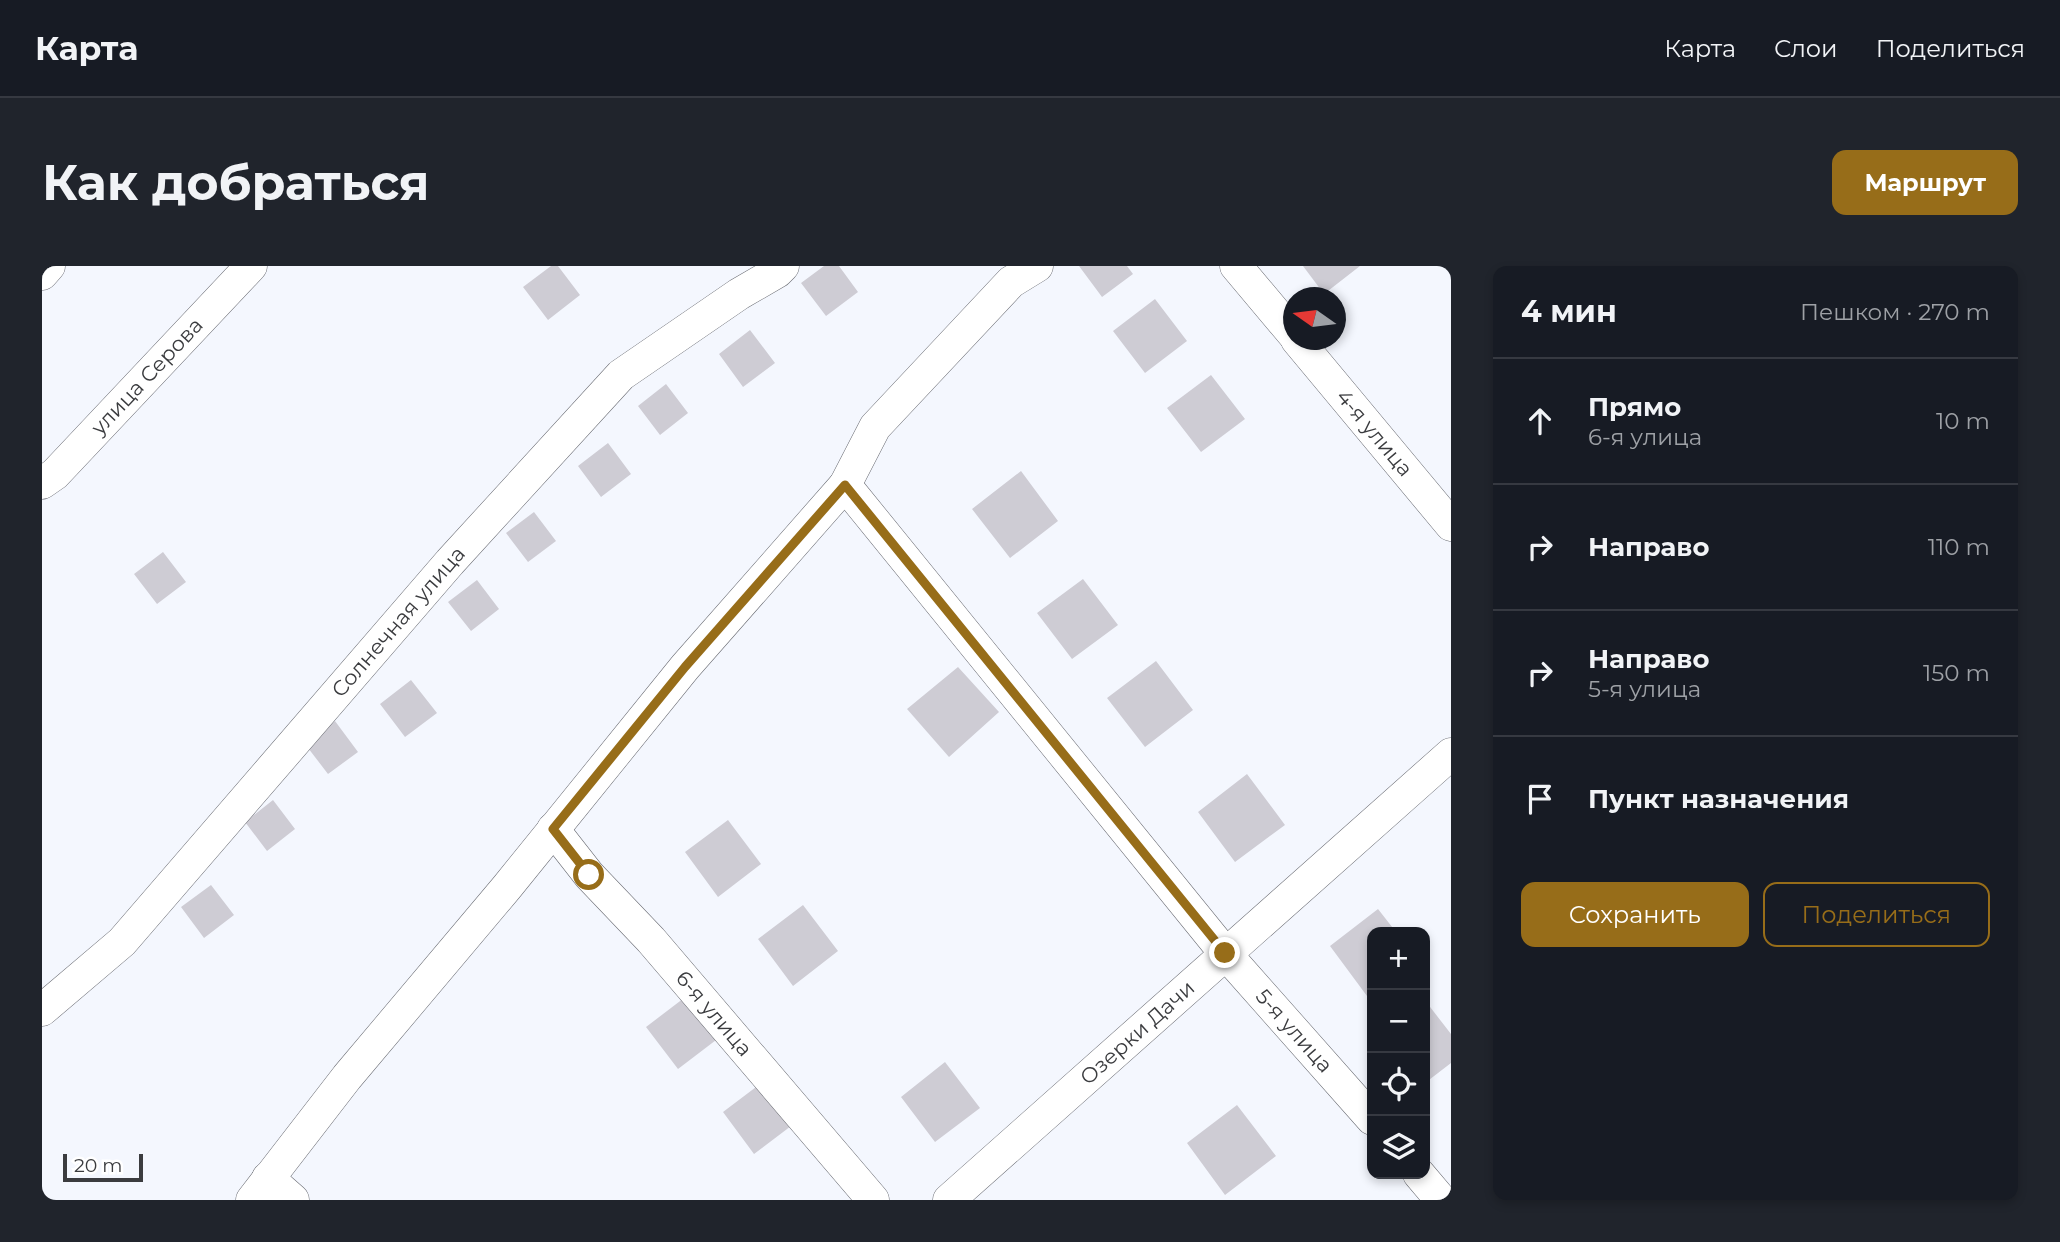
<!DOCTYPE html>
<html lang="ru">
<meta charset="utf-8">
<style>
body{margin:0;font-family:Montserrat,sans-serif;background:#20242c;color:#f1f3f6}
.controls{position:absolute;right:21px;bottom:21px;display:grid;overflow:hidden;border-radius:14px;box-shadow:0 4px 10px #0003}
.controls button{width:63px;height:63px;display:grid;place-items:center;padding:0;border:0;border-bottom:2px solid #363941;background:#171b24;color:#f1f3f6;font:35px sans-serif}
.compass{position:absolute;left:1241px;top:21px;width:63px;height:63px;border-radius:50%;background:#171b24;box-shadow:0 4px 10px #0003;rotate:284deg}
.scale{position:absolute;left:21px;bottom:18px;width:80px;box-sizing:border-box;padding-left:7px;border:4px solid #3b3c3f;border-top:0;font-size:19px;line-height:24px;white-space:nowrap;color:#3b3c3f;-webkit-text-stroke:5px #fff;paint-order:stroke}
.stop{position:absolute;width:21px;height:21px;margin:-16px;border:5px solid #976d19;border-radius:50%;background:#fff}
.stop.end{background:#976d19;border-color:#fff;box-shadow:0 2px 7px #0008}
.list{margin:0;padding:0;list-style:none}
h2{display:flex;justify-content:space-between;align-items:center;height:91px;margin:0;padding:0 28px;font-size:30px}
h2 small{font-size:23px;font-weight:400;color:#9ea1a6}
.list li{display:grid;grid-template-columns:46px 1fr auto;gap:21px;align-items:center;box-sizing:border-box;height:126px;padding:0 28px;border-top:2px solid #363941}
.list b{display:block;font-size:26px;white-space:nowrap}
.list p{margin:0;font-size:23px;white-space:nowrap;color:#9ea1a6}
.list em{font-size:23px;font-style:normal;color:#9ea1a6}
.actions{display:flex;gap:14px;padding:21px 28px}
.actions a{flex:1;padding:16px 0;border:2px solid #976d19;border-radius:14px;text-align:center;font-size:24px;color:#976d19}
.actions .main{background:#976d19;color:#fff}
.icon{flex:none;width:38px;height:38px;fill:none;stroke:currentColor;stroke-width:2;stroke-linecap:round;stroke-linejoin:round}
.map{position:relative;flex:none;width:1409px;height:934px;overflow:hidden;border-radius:14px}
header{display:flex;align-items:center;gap:42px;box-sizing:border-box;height:98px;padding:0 35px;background:#171b24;border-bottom:2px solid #363941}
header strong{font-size:33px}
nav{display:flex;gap:38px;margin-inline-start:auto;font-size:24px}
.intro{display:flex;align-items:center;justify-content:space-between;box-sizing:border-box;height:168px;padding:0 42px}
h1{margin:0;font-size:49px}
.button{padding:18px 32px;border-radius:14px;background:#976d19;color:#fff;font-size:24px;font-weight:700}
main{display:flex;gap:42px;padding:0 42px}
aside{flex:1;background:#171b24;border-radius:14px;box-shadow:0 4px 10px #0003}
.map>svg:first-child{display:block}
.building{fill:#ceccd4}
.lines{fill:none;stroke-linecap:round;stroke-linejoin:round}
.street-casing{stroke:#696b72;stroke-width:33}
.street{stroke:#fff;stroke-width:32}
.route{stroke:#976d19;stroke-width:9}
.labels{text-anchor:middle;stroke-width:5;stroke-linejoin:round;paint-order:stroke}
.street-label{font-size:21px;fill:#3b3c3f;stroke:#fff}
</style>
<header>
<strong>Карта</strong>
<nav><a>Карта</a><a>Слои</a><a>Поделиться</a></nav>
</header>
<div class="intro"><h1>Как добраться</h1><a class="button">Маршрут</a></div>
<main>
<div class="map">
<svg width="1409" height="934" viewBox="0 0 1409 934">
<rect width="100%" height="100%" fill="#f4f7fe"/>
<path class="building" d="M 509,0 L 516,0 L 538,29 L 506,54 L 481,21 Z
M 782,0 L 797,0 L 816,26 L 784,50 L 759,17 Z
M 1037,0 L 1085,0 L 1091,8 L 1060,31 Z
M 1261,0 L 1318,0 L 1282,28 Z
M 1113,33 L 1145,75 L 1103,107 L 1071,65 Z
M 708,64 L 733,97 L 701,121 L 677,88 Z
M 1169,109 L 1203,153 L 1159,186 L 1125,142 Z
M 624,118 L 646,147 L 618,169 L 596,140 Z
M 566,177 L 589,208 L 559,231 L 536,200 Z
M 979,205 L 1016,255 L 968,292 L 930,243 Z
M 492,246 L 514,275 L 486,296 L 464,267 Z
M 121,286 L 144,316 L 115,338 L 92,308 Z
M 1041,313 L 1076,359 L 1030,393 L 995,347 Z
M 435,314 L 457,343 L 429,365 L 406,336 Z
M 1114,395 L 1151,444 L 1103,481 L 1065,432 Z
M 916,401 L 957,446 L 907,491 L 865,443 Z
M 369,414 L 395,447 L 363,471 L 338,438 Z
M 293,455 L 316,486 L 286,508 L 263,478 Z
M 1205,508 L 1243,559 L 1193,596 L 1156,546 Z
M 231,534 L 253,563 L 225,585 L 203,556 Z
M 686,554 L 719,598 L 676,631 L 643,586 Z
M 169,619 L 192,649 L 162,672 L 139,641 Z
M 761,639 L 796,685 L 751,720 L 716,673 Z
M 1336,643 L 1354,666 L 1330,666 L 1330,726 L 1325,730 L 1288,680 Z
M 646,729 L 678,771 L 636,803 L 604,761 Z
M 1385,737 L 1409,768 L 1409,797 L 1383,817 L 1383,739 Z
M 903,796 L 938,842 L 893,876 L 859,831 Z
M 722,815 L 753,857 L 712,888 L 681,846 Z
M 1195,839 L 1234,890 L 1183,929 L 1145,877 Z"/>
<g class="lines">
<g class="street-casing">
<g id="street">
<path d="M 1194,0 L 1252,69"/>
<path d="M 0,8 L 7,0"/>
<path id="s1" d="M 1255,74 L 1409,259"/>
<path id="s2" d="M 0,217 L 13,208 L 209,0"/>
<path id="s3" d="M 803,219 L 1183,687 L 1330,853"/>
<path id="s4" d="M 511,563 L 547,609 L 609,674 L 831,934"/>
<path id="s5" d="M 0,744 L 80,676 L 408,296 L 579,109 L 697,28 L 735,6 L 741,0"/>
<path d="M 1377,908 L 1399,934"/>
<path d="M 226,912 L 251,934"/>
<path d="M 210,934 L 305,811 L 465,621 L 643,401 L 803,219 L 833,161 L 969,16 L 995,0"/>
<path id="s6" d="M 907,934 L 1409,488"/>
</g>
</g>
<use href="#street" class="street"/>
</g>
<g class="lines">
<path class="route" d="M 547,609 L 511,563 L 643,401 L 803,219 L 1183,687"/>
</g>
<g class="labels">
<g class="street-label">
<text dy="7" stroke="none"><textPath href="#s2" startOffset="150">улица Серова</textPath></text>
<text dy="7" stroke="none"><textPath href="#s1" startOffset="121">4-я улица</textPath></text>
<text dy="7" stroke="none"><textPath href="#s5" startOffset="528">Солнечная улица</textPath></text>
<text dy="7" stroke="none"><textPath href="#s4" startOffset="245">6-я улица</textPath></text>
<text dy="7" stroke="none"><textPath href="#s3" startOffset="707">5-я улица</textPath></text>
<text dy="7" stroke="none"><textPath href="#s6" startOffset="252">Озерки Дачи</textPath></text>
</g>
</g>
</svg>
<div class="controls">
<button>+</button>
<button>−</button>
<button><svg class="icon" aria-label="locate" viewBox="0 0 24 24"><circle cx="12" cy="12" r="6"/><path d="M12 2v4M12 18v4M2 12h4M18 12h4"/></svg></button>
<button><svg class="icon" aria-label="layers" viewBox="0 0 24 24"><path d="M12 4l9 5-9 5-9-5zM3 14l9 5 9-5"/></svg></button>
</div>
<svg class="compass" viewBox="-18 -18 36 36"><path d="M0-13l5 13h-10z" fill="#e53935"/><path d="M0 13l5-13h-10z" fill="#9ea1a6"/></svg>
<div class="scale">20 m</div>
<div class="stop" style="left:547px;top:609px"></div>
<div class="stop end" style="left:1183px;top:687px"></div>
</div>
<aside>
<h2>4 мин<small>Пешком · 270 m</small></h2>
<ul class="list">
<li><svg class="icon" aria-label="ahead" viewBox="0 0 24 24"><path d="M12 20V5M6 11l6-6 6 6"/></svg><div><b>Прямо</b><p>6-я улица</p></div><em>10 m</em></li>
<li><svg class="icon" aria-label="right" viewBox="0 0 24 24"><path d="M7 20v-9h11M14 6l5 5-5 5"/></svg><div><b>Направо</b></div><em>110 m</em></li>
<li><svg class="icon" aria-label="right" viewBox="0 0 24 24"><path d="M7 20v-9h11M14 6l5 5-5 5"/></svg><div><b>Направо</b><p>5-я улица</p></div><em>150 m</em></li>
<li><svg class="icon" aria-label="arrive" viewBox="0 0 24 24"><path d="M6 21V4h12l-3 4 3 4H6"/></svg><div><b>Пункт назначения</b></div></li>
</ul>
<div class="actions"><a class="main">Сохранить</a><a>Поделиться</a></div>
</aside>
</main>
